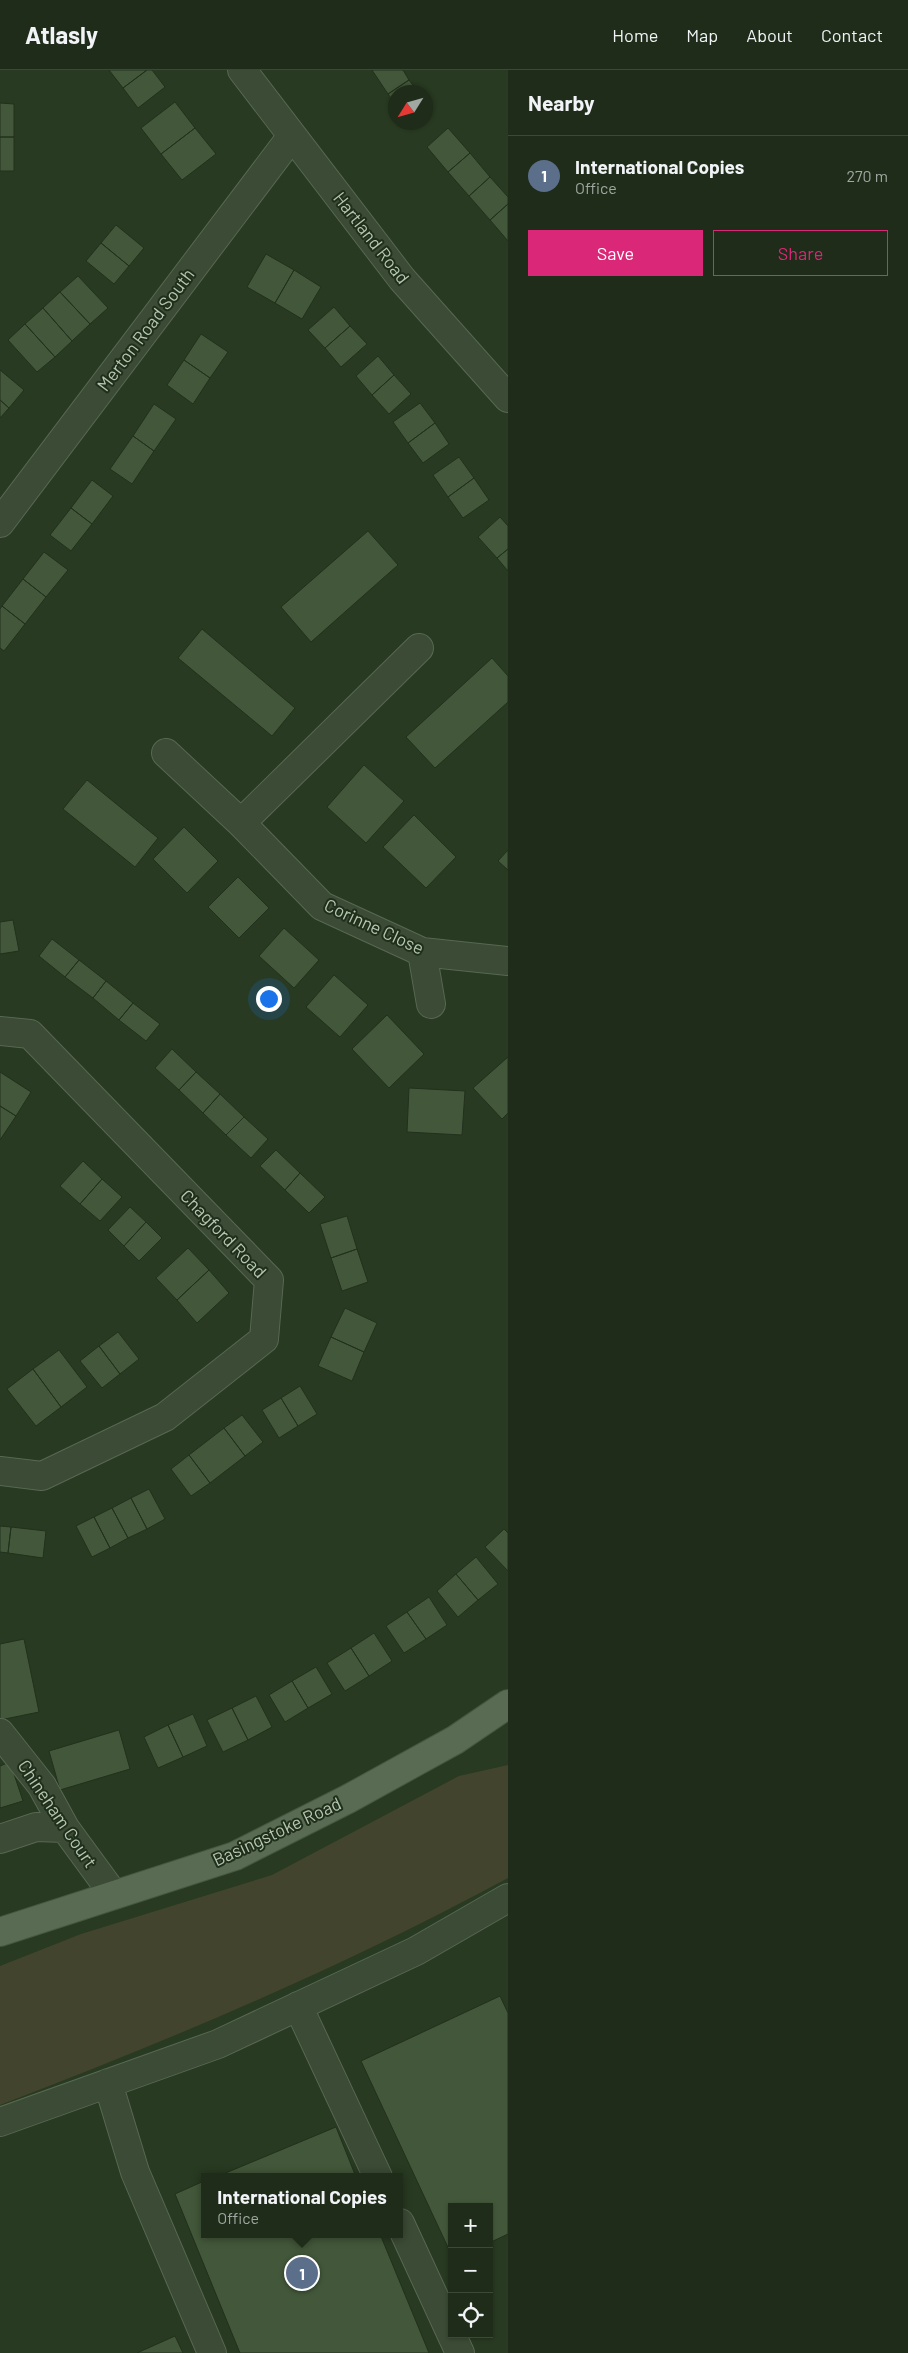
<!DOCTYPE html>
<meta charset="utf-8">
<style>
body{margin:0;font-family:Barlow,sans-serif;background:#2b3826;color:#f1f3f6}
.controls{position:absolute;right:15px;bottom:15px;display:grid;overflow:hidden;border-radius:0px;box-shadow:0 1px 4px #0004}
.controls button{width:45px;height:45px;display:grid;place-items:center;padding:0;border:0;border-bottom:1px solid #3c4838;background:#1e2c19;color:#f1f3f6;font:25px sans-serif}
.compass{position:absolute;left:388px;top:15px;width:45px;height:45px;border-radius:50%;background:#1e2c19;box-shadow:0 1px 4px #0004;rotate:233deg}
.you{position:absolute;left:268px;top:928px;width:18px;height:18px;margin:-12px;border:4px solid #fff;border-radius:50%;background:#1a73e8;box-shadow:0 0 0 8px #1a73e833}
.badge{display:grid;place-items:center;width:32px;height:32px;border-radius:50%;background:#db2777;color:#fff;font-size:16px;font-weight:700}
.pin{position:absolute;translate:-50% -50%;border:2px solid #fff;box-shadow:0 1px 5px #0006}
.popup{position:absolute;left:201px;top:2103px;width:202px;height:65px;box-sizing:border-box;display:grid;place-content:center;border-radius:0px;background:#1e2c19;filter:drop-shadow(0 1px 4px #0005);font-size:16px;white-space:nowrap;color:#a1a7a2}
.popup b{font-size:19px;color:#f1f3f6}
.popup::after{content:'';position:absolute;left:50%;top:100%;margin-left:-10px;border:10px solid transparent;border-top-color:#1e2c19}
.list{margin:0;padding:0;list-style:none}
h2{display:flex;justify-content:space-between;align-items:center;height:65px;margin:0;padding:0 20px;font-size:21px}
h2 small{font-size:16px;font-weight:400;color:#a1a7a2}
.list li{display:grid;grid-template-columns:32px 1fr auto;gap:15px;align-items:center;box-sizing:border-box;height:80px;padding:0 20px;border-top:1px solid #3c4838}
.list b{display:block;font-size:19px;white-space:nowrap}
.list p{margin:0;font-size:16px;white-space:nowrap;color:#a1a7a2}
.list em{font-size:16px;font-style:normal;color:#a1a7a2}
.actions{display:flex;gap:10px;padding:15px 20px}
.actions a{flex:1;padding:11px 0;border:1px solid #db2777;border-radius:0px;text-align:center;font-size:18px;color:#db2777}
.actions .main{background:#db2777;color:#fff}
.icon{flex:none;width:28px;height:28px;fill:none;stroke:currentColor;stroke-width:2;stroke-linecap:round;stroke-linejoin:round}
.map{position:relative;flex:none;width:508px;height:2283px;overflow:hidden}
header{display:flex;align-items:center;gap:30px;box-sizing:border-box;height:70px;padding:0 25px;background:#1e2c19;border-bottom:1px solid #3c4838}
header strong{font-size:24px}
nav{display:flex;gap:28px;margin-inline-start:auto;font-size:18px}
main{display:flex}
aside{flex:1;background:#1e2c19}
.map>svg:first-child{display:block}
.green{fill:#43442d}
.building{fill:#43583a;stroke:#22311d}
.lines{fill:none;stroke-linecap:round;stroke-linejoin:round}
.minor-casing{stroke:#586853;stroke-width:30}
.major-casing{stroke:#475741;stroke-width:30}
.minor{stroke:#3b4b35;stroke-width:28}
.major{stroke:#596b53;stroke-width:28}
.labels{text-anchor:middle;stroke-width:4;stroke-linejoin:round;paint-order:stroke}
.street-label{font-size:18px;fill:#b5c7b0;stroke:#202f1b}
</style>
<header>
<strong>Atlasly</strong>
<nav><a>Home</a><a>Map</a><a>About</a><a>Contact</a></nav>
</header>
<main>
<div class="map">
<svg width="508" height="2283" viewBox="0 0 508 2283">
<rect width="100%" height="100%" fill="#283a21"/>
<path class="green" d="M 508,1695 L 508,1808 C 345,1896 173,1969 0,2035 L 0,1896 L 81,1864 L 272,1805 L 459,1706 Z"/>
<path class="building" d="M 109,0 L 147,0 L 123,18 Z
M 147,0 L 152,0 L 165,17 L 138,38 L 123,18 Z
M 372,0 L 403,0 L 409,10 L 388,24 Z
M 409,10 L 418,22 L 396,22 L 396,35 L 388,24 Z
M 175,32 L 195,58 L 161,84 L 141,58 Z
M 0,33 L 14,34 L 14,67 L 0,67 Z
M 195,58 L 216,84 L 182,110 L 161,84 Z
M 448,58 L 470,83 L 448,102 L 427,77 Z
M 0,67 L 14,67 L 14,101 L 0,101 Z
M 470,83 L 490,107 L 469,126 L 448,102 Z
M 490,107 L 508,127 L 508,134 L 490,150 L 469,126 Z
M 508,134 L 508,171 L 490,150 Z
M 116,155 L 144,178 L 129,196 L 101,173 Z
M 101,173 L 129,196 L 114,214 L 86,191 Z
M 266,184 L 294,200 L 275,233 L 247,217 Z
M 294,200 L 321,217 L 302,249 L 275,233 Z
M 78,206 L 108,238 L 90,254 L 60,222 Z
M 60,222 L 90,254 L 72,271 L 43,238 Z
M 334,237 L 350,256 L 325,278 L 308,260 Z
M 43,238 L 72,271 L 55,287 L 25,254 Z
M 25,254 L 55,287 L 37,302 L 8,270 Z
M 350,256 L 367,274 L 341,297 L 325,278 Z
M 201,264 L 228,282 L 210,308 L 184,290 Z
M 378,286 L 394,305 L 372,325 L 356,306 Z
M 184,290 L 210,308 L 193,334 L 167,315 Z
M 0,300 L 24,320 L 9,338 L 0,330 Z
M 394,305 L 411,324 L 389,344 L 372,325 Z
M 0,330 L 9,338 L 0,348 Z
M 420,333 L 435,353 L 408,373 L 393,352 Z
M 154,334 L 176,349 L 154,381 L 133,366 Z
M 435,353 L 449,374 L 423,393 L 408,373 Z
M 133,366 L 154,381 L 132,414 L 110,399 Z
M 459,387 L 474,408 L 448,427 L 433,405 Z
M 474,408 L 489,430 L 463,448 L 448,427 Z
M 92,410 L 113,426 L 92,454 L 71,438 Z
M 71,438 L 92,454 L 71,481 L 50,465 Z
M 500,447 L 508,456 L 508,479 L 497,488 L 478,467 Z
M 368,461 L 398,495 L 311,572 L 281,537 Z
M 508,479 L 508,501 L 497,488 Z
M 44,482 L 68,500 L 46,527 L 23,509 Z
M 23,509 L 46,527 L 25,554 L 2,536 Z
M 2,536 L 25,554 L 4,581 L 0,578 L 0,539 Z
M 202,559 L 295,638 L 272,666 L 178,588 Z
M 492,588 L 508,606 L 508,632 L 435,698 L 406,667 Z
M 364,695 L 404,731 L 366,773 L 327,737 Z
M 87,710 L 158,768 L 135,797 L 63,739 Z
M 414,745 L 456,787 L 426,818 L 383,777 Z
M 184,757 L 218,791 L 187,823 L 153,789 Z
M 508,780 L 508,800 L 498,791 Z
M 238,807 L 269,838 L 239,868 L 208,837 Z
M 13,850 L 19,881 L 0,884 L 0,852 Z
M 284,858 L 319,890 L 294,918 L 259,886 Z
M 52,869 L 79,890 L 65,907 L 39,886 Z
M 79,890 L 106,911 L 93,928 L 65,907 Z
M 334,905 L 368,935 L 340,967 L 306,937 Z
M 106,911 L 133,933 L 119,950 L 93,928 Z
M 133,933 L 160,954 L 146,971 L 119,950 Z
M 387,945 L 424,984 L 389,1018 L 352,979 Z
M 172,979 L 196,1002 L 179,1020 L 155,998 Z
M 508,987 L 508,1043 L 502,1049 L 473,1018 Z
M 0,1002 L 31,1022 L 16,1046 L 0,1036 Z
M 196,1002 L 220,1024 L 203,1043 L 179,1020 Z
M 409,1018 L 465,1021 L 462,1065 L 407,1062 Z
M 220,1024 L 244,1047 L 226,1065 L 203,1043 Z
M 0,1036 L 16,1046 L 0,1070 Z
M 244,1047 L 268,1069 L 251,1088 L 226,1065 Z
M 276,1080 L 300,1103 L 285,1120 L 260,1096 Z
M 83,1091 L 102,1109 L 80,1134 L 60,1116 Z
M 300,1103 L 325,1127 L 309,1143 L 285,1120 Z
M 102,1109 L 122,1127 L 100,1151 L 80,1134 Z
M 130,1137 L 146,1152 L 124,1176 L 108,1160 Z
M 347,1146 L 357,1179 L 331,1188 L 320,1154 Z
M 146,1152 L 162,1168 L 139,1191 L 124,1176 Z
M 188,1178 L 209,1200 L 177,1230 L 156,1208 Z
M 357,1179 L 368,1212 L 342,1221 L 331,1188 Z
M 209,1200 L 229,1223 L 197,1253 L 177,1230 Z
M 345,1238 L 377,1253 L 364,1282 L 331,1267 Z
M 118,1262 L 139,1289 L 120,1304 L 99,1276 Z
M 331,1267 L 364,1282 L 352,1311 L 318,1296 Z
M 99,1276 L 120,1304 L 102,1318 L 80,1291 Z
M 59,1280 L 87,1317 L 61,1337 L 33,1299 Z
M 33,1299 L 61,1337 L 36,1356 L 7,1319 Z
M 300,1316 L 317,1344 L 298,1356 L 281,1328 Z
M 281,1328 L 298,1356 L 279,1368 L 262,1340 Z
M 242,1345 L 263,1372 L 245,1386 L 224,1358 Z
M 224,1358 L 245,1386 L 210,1413 L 189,1385 Z
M 189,1385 L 210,1413 L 191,1426 L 171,1399 Z
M 149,1419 L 165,1449 L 147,1459 L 131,1428 Z
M 131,1428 L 147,1459 L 128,1468 L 112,1438 Z
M 112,1438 L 128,1468 L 110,1478 L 94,1447 Z
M 94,1447 L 110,1478 L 92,1487 L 76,1456 Z
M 0,1456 L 11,1457 L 8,1483 L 0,1482 Z
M 11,1457 L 46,1461 L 43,1488 L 8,1483 Z
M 504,1459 L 508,1463 L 508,1501 L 485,1477 Z
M 476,1487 L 498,1514 L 478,1530 L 456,1504 Z
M 456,1504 L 478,1530 L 458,1547 L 437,1521 Z
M 429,1527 L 447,1555 L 426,1569 L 407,1542 Z
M 407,1542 L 426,1569 L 404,1583 L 386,1556 Z
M 374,1563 L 392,1591 L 369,1606 L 351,1578 Z
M 24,1569 L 39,1642 L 0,1650 L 0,1574 Z
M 351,1578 L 369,1606 L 345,1621 L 327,1593 Z
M 316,1597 L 332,1624 L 308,1638 L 292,1611 Z
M 292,1611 L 308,1638 L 285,1652 L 269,1625 Z
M 256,1626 L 272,1657 L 248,1670 L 232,1638 Z
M 232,1638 L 248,1670 L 223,1682 L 207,1650 Z
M 193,1644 L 207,1676 L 183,1687 L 168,1655 Z
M 168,1655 L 183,1687 L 158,1698 L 144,1667 Z
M 119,1660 L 130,1699 L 60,1720 L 49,1681 Z
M 10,1692 L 23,1731 L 0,1738 L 0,1696 Z
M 500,1926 L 508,1943 L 508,2164 L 489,2173 L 489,2137 L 452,2137 L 452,2186 L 361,1991 Z
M 336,2057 L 356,2107 L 216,2107 Z
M 204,2111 L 204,2164 L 380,2164 L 429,2283 L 240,2283 L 175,2124 Z
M 175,2266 L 183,2283 L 137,2283 Z"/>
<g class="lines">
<g class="minor-casing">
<path id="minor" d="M 242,0 L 402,209 L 508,328
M 0,453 L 292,66
M 419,578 L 241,753 L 322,836 L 422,882 L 508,891
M 166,683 L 241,753
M 422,882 L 431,934
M 0,961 L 30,964 L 269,1210 L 264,1269 L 165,1347 L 42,1406 L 0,1401
M 0,1663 L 42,1716 L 65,1758 L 114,1825
M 0,1769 L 36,1757 L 65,1758
M 298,1936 L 378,2107
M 108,2013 L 135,2102 L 212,2283
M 0,2052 L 218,1974 L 416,1881 L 508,1828
M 400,2153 L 460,2283"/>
</g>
<g class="major-casing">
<path id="major" d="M 0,1862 L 235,1786 L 348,1729 L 455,1670 L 508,1634"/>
</g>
<use href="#minor" class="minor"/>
<use href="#major" class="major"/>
</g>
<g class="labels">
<g class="street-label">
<text transform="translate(371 168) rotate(52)" y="6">Hartland Road</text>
<text transform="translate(146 260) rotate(-53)" y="6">Merton Road South</text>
<text transform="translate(374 857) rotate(25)" y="6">Corinne Close</text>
<text transform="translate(223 1164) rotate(46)" y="6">Chagford Road</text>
<text transform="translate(57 1744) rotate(56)" y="6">Chineham Court</text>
<text transform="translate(277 1762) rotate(-25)" y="6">Basingstoke Road</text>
</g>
</g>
</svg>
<div class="controls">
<button>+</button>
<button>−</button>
<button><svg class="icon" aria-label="locate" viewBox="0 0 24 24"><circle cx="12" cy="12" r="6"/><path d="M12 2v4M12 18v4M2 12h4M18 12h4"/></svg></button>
</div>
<svg class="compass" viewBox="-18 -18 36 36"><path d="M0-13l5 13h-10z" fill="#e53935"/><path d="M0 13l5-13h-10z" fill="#a1a7a2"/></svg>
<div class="you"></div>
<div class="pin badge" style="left:302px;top:2203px;background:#5c6f8a">1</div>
<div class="popup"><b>International Copies</b>Office</div>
</div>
<aside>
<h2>Nearby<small></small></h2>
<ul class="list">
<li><span class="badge" style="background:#5c6f8a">1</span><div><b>International Copies</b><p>Office</p></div><em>270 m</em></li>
</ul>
<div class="actions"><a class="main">Save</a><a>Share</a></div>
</aside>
</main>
